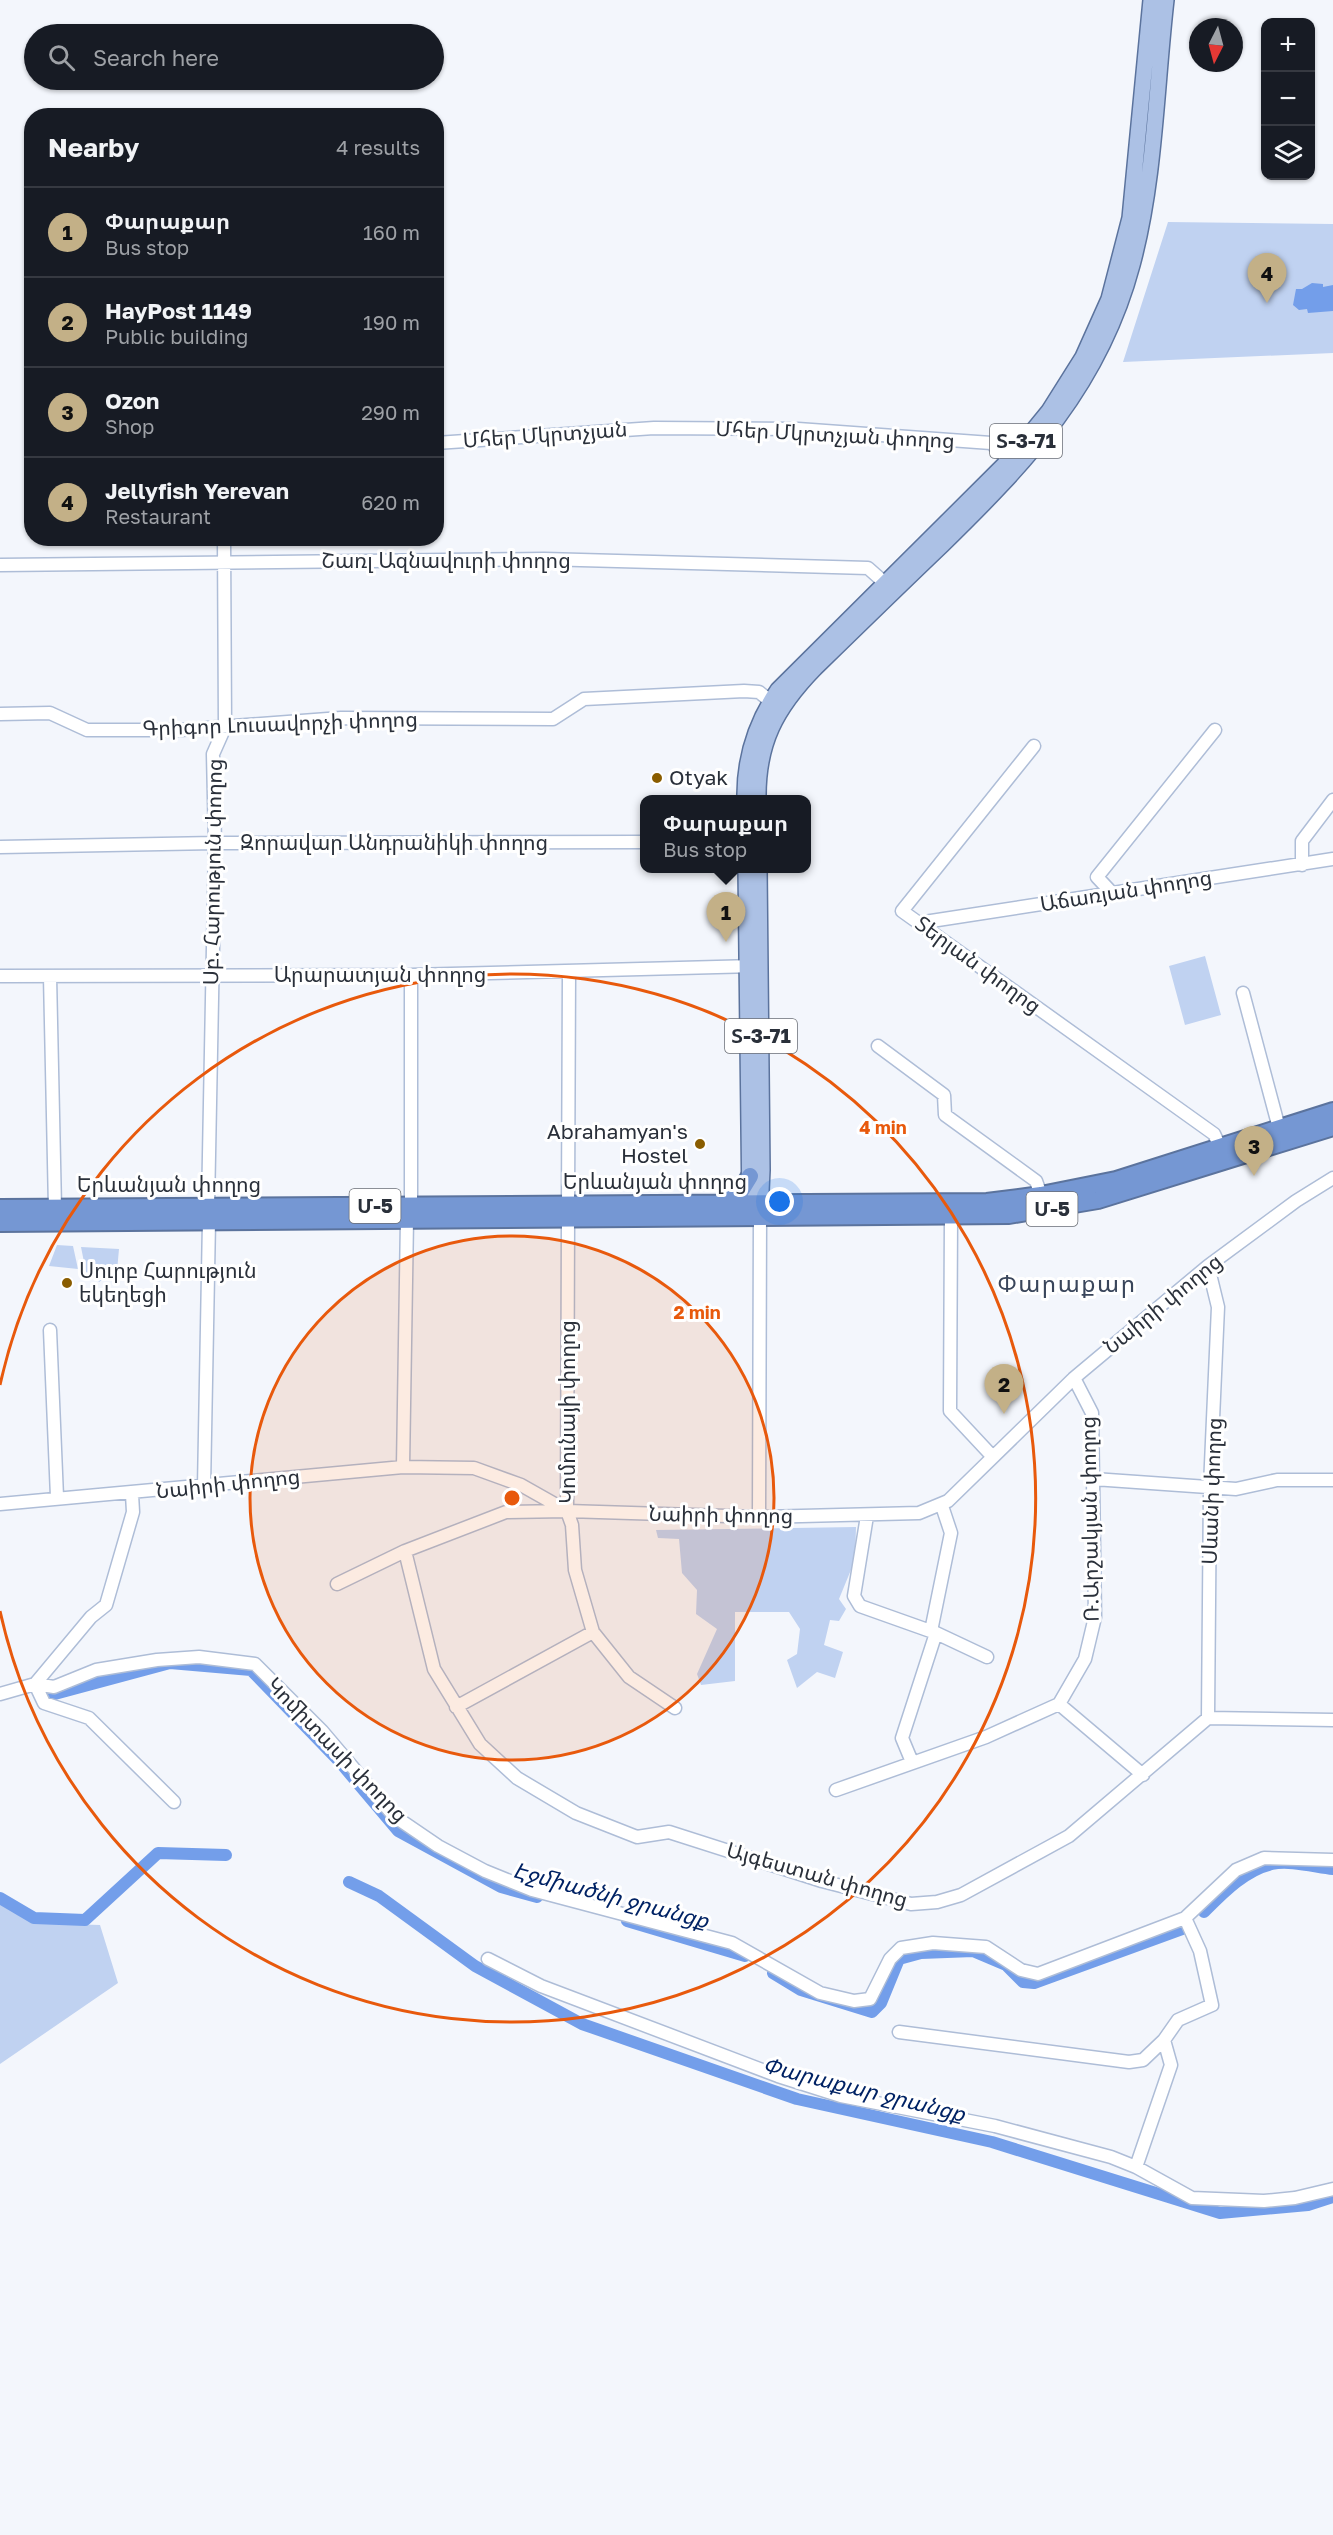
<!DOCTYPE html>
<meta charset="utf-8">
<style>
body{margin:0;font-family:"Golos Text","Noto Sans Armenian",sans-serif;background:#242831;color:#f1f3f6}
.controls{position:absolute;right:18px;top:18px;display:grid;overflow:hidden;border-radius:12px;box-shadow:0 2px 4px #0004}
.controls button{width:54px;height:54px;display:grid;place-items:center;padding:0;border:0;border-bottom:2px solid #363941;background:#171b24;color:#f1f3f6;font:30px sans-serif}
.compass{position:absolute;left:1189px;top:18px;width:54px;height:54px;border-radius:50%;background:#171b24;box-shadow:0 2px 4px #0004;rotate:186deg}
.you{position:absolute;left:780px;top:1202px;width:21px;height:21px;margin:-15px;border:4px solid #fff;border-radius:50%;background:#1a73e8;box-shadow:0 0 0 9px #1a73e833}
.badge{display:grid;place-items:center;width:39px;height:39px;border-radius:50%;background:#c3b087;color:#111;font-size:20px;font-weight:700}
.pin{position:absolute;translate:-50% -50px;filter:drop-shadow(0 2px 3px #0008)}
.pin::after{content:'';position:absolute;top:32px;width:21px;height:18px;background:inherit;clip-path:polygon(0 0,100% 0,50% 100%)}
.popup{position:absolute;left:640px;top:795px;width:171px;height:78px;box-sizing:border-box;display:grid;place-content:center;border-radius:12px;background:#171b24;filter:drop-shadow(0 2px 4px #0005);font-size:20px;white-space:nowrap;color:#9ea1a6}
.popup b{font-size:22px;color:#f1f3f6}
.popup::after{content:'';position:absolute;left:50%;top:100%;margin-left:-12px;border:12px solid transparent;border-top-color:#171b24}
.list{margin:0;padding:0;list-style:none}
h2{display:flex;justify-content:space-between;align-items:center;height:78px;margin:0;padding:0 24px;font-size:26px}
h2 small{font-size:20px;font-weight:400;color:#9ea1a6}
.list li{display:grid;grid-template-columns:39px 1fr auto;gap:18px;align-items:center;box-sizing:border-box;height:90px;padding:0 24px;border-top:2px solid #363941}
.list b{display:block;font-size:22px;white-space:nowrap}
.list p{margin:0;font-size:20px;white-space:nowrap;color:#9ea1a6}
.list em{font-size:20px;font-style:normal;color:#9ea1a6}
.icon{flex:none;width:33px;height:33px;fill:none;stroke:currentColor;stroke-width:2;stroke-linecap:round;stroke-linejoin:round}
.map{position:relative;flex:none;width:1333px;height:2535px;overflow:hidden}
.search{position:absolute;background:#171b24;box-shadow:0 2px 4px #0004;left:24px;top:24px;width:420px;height:66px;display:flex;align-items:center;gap:15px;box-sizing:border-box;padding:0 21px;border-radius:33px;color:#9ea1a6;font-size:22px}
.panel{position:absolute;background:#171b24;box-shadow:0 2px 4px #0004;left:24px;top:108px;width:420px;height:438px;border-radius:24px}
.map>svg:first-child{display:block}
.green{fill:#c0d2f1}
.water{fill:#739eea}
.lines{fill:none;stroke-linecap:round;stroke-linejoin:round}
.canal{stroke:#739eea;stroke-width:12}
.minor-casing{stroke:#aebdd7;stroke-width:15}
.major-casing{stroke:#5b739d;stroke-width:18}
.highway-casing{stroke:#5b739d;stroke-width:20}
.minor{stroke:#fff;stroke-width:12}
.major{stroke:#acc1e5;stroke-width:15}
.highway{stroke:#7597d3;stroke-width:16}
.ring{fill:none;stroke:#e8590c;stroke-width:3}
.poi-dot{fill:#8a5d00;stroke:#fff;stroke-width:2}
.labels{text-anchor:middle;stroke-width:6;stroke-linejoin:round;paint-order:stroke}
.shield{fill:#fff;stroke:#6a6e75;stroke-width:1.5}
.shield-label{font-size:20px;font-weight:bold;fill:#2a303a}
.street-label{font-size:21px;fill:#2a303a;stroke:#fff}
.poi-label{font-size:21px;fill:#2a303a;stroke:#fff;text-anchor:start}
.water-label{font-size:22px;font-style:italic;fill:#002264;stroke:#fff}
.quarter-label{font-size:24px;letter-spacing:1.5px;fill:#3a465b;stroke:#fff}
.centre{fill:#e8590c;stroke:#fff;stroke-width:3}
.ring-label{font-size:18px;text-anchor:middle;font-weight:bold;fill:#e8590c;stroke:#fff;stroke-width:6;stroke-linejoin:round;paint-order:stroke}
</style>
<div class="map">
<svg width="1333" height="2535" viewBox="0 0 1333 2535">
<rect width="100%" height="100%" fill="#f3f6fc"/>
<path class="green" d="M 1168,222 L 1333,224 L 1333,353 L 1123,362 Z
M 1205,956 L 1221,1015 L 1185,1025 L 1169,966 Z
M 57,1245 L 73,1246 L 78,1269 L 49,1266 Z
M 81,1247 L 119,1249 L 117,1271 L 99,1282 L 95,1275 L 86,1272 Z
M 856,1527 L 855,1560 L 839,1599 L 846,1609 L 839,1621 L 830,1620 L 824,1645 L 843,1652 L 835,1678 L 817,1672 L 797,1688 L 787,1660 L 797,1654 L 800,1629 L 789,1612 L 735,1612 L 735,1681 L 701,1685 L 697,1674 L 717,1629 L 696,1614 L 697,1590 L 682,1573 L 679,1539 L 658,1538 L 656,1530 Z
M 0,1895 L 33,1923 L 100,1925 L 118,1983 L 0,2064 Z"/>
<path class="water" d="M 1312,283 L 1323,284 L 1323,287 L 1333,285 L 1333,311 L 1308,313 L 1307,309 L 1299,310 L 1293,305 L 1296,289 L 1302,289 Z"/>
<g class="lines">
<path class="canal" d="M 51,1695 L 170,1663 L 251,1670 L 339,1761 L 398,1831 L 501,1887 L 537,1897
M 349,1882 L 379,1896 L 475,1966 L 582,2024 L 797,2099 L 992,2142 L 1220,2213 L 1308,2205 L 1333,2197
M 0,1898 L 34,1918 L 85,1920 L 158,1853 L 226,1855
M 1204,1912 C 1223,1893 1245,1870 1272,1864 C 1289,1860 1315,1867 1333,1869
M 627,1921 L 745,1956
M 773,1973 L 801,1990 L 872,2012 L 881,2003 L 899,1959 L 921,1953 L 973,1951 L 1006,1965 L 1023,1982 L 1034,1983 L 1182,1929"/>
<g class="minor-casing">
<path id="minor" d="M 436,443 L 654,428 L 798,429 L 991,443 L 1009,460
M 0,565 L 544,559 L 868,568 L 886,584
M 0,714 L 50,713 L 87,730 L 180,730 L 341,718 L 553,719 L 584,699 L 744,691 L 759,692 L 770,701
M 1034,746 L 902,911 L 1214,1134 L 1220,1147
M 0,847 L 215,843 L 645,842
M 1302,865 L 1302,841 L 1333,800
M 1112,893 L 1097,877 L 1215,730
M 918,923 L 1333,859
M 411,975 L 411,1206
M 0,976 L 411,975 L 755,966
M 50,976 L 55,1208
M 1243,993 L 1279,1128
M 878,1046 L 944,1095 L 945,1115 L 1036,1181 L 1041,1195
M 568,1205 L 569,973
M 208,1207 L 215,843 L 213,754 L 225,727 L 224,538
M 951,1217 L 950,1411 L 992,1456
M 568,1218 L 567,1511 L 572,1525 L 575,1570 L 593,1632 L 629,1677 L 675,1708
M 50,1330 L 57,1497
M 403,1467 L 407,1219
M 1094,1479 L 1236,1489 L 1277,1480 L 1333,1480
M 204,1487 L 209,1221
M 132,1494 L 133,1512 L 106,1605 L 91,1617 L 35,1684 L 44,1703 L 89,1718 L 174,1802
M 0,1504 L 403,1467 L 474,1468 L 521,1485 L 567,1511 L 759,1517 L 919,1513 L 948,1501 L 1074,1378 L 1208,1266 L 1296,1201 L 1333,1178
M 867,1516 L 854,1596 L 860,1606 L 936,1633 L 902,1738 L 912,1762
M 759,1517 L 760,1216
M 405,1551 L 434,1669 L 480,1744 L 517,1778 L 576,1813 L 637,1837 L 669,1832 L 822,1881 L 911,1904 L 937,1902 L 961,1895 L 1069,1836 L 1208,1718 L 1333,1720
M 337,1584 L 405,1551 L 506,1512 L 567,1511
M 931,1631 L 951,1533 L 942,1506
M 936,1633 L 987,1657
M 0,1694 L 35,1684 L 54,1687 L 96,1670 L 157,1660 L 199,1657 L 255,1664 L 322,1731 L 394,1816 L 438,1846 L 485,1871 L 532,1890 L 732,1943 L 820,1993 L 854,2001 L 870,1999 L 890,1959 L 901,1948 L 933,1943 L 986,1947 L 1021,1970 L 1038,1974 L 1185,1918 L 1236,1870 L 1264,1858 L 1333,1860
M 1059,1704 L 1143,1775
M 456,1707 L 593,1632
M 1208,1718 L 1210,1486 L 1218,1307 L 1208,1266
M 836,1790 L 986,1737 L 1059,1704 L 1085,1659 L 1095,1617 L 1092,1413 L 1074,1378
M 488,1959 L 541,1986 L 778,2076 L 841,2096 L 995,2126 L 1111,2157 L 1136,2167 L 1192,2198 L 1264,2201 L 1295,2198 L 1333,2189
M 899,2032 L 1129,2062 L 1143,2060 L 1164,2040
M 1136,2167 L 1171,2065 L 1164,2040 L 1178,2020 L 1212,2005 L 1200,1951 L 1185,1918"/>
</g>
<g class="major-casing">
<path id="major" d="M 745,800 C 744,759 755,724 778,690 L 1009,460 L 1049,411 L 1083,357 L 1109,299 L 1130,218 L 1151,0
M 758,800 C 757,743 776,708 815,668 C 857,627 899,586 942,545 C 1028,461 1100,385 1132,265 C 1155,180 1156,87 1166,0
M 746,868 L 750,1213
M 759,868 L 762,1170 L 760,1213"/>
</g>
<g class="highway-casing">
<path id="highway" d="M 721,1203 L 739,1194 L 750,1176
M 0,1208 L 987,1202 L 1041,1195 L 1116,1180 L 1333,1111
M 0,1223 L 1009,1215 L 1098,1200 L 1333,1127"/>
</g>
<use href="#minor" class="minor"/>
<use href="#major" class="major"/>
<use href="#highway" class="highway"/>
</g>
<circle cx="512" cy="1498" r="262" fill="#e8590c" fill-opacity=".12"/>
<g class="ring">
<circle cx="512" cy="1498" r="262"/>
<path d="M0 1385A524 524 0 1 1 0 1611"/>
</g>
<g class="poi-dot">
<circle cx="657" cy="778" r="6"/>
<circle cx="700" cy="1144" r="6"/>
<circle cx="67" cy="1283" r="6"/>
</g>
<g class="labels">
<g class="shield">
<rect x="990" y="424" width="72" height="34" rx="4.5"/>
<rect x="725" y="1019" width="72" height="34" rx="4.5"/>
<rect x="349.5" y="1189" width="51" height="34" rx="4.5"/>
<rect x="1026.5" y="1192" width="51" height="34" rx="4.5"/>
</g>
<g class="shield-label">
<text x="1026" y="448">Տ-3-71</text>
<text x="761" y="1043">Տ-3-71</text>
<text x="375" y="1213">Մ-5</text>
<text x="1052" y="1216">Մ-5</text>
</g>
<g class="street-label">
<text transform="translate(545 435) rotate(-4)" y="7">Մհեր Մկրտչյան</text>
<text transform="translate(835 435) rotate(3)" y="7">Մհեր Մկրտչյան փողոց</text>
<text x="446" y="568">Շառլ Ազնավուրի փողոց</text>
<text transform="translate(280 724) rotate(-2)" y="7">Գրիգոր Լուսավորչի փողոց</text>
<text x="394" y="850">Զորավար Անդրանիկի փողոց</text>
<text transform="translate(213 872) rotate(-89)" y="7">Սբ. Հարություն փողոց</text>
<text transform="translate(1126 891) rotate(-9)" y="7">Աճառյան փողոց</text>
<text transform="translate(978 965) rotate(36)" y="7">Տերյան փողոց</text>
<text x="380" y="982">Արարատյան փողոց</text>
<text x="655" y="1189">Երևանյան փողոց</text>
<text x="169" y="1192">Երևանյան փողոց</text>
<text transform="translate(1163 1304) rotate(-39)" y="7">Նաիրի փողոց</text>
<text transform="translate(568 1412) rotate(-90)" y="7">Կոմունայի փողոց</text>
<text transform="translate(228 1484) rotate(-6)" y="7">Նաիրի փողոց</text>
<text transform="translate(1212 1491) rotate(-88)" y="7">Սևանի փողոց</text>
<text transform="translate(721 1515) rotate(1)" y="7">Նաիրի փողոց</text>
<text transform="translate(1090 1519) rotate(-91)" y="7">Ռ.Արշակյան փողոց</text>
<text transform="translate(337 1750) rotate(46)" y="7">Կոմիտասի փողոց</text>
<text transform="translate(817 1875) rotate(16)" y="7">Այգեստան փողոց</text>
</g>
<g class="poi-label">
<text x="669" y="785">Otyak</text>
<text x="688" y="1139" text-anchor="end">Abrahamyan's<tspan x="688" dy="24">Hostel</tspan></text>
<text x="79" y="1278">Սուրբ Հարություն<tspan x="79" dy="24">եկեղեցի</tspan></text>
</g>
<g class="water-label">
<text transform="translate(611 1895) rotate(15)" y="8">Էջմիածնի ջրանցք</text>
<text transform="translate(864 2089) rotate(14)" y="8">Փարաքար ջրանցք</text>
</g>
<g class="quarter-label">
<text x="1067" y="1292">Փարաքար</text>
</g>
</g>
<circle cx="512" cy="1498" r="9" class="centre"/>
<g class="ring-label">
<text x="883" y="1134">4 min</text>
<text x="697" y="1319">2 min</text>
</g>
</svg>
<div class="controls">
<button>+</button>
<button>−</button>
<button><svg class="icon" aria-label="layers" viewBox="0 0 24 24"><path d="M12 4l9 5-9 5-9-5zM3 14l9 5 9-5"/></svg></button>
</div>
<svg class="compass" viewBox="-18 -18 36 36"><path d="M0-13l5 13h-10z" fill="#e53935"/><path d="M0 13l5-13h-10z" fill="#9ea1a6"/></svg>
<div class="you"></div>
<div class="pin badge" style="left:726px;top:942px">1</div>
<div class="popup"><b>Փարաքար</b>Bus stop</div>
<div class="pin badge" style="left:1004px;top:1414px">2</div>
<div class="pin badge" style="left:1254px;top:1176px">3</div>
<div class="pin badge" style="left:1267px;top:303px">4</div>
<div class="search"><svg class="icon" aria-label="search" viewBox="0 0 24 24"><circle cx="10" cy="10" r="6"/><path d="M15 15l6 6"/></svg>Search here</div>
<section class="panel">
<h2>Nearby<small>4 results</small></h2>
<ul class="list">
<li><span class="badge">1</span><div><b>Փարաքար</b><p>Bus stop</p></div><em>160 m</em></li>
<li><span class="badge">2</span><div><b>HayPost 1149</b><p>Public building</p></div><em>190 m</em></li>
<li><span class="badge">3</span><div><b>Ozon</b><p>Shop</p></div><em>290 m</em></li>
<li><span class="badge">4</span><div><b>Jellyfish Yerevan</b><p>Restaurant</p></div><em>620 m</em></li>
</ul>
</section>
</div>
